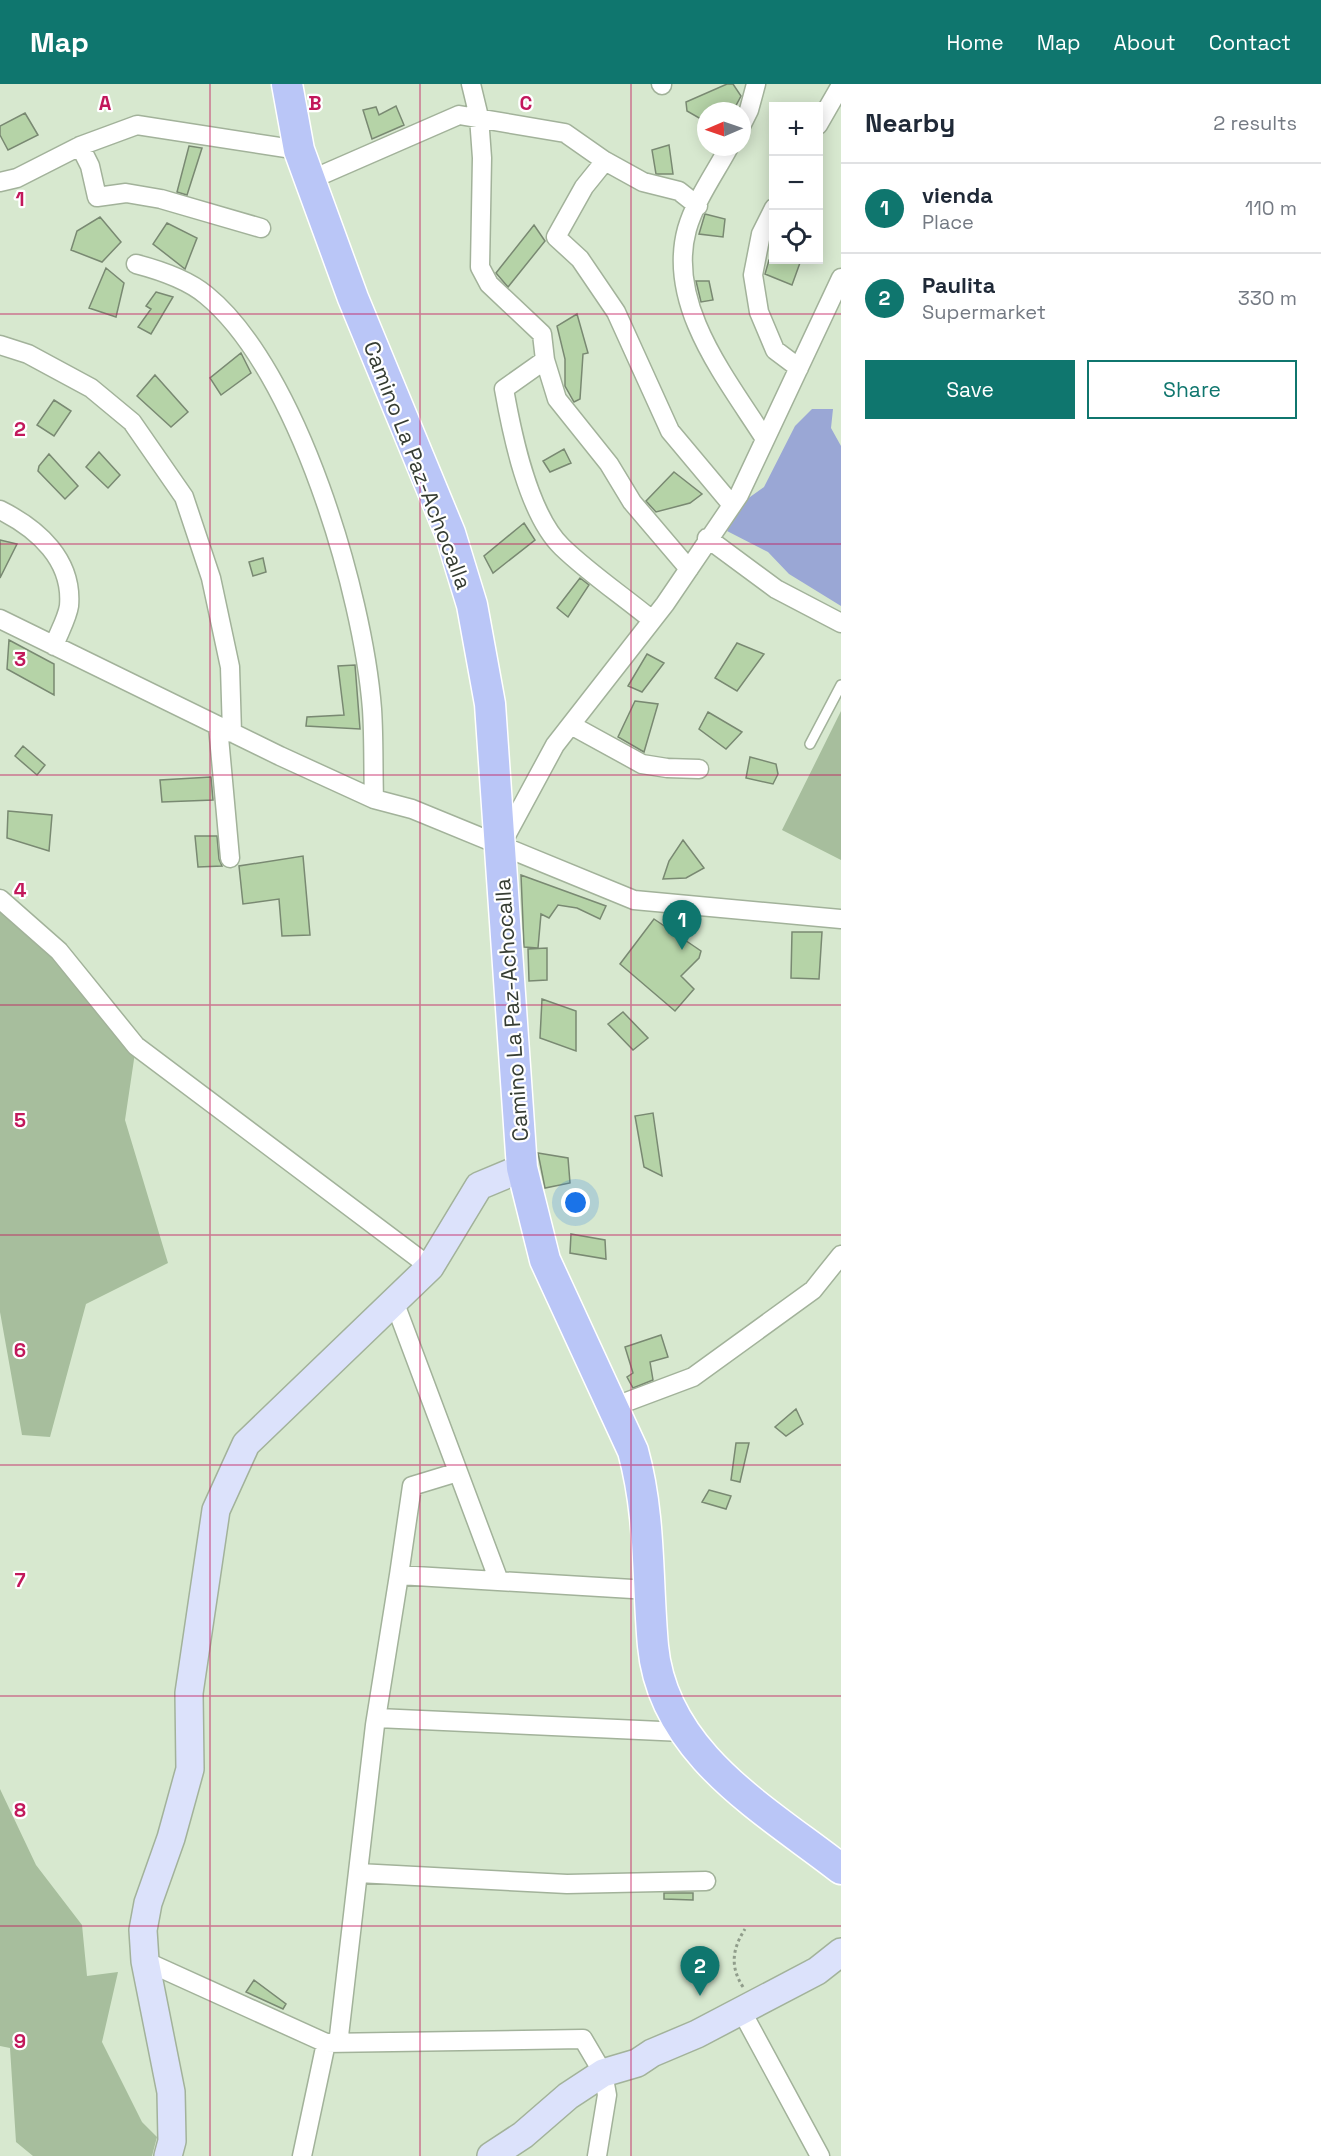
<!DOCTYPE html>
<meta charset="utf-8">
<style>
body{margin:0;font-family:"Space Grotesk",sans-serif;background:#f6f6f7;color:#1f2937}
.controls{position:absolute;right:18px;top:18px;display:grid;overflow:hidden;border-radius:0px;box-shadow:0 3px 15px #0003}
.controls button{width:54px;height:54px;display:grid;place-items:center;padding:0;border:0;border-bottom:2px solid #e0e1e3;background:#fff;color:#1f2937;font:30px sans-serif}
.compass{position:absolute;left:697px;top:18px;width:54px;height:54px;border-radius:50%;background:#fff;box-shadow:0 3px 15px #0003;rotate:268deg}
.you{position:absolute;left:576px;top:1119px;width:21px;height:21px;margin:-15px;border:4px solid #fff;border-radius:50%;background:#1a73e8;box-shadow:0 0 0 9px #1a73e833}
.badge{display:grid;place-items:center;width:39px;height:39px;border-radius:50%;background:#0f766e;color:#fff;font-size:20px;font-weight:700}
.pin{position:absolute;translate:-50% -50px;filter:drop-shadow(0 2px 3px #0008)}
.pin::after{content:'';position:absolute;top:32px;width:21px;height:18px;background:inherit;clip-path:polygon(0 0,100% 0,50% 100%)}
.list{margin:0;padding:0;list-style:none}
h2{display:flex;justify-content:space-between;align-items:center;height:78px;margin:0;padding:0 24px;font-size:26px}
h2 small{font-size:20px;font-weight:400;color:#747a83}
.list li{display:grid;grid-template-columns:39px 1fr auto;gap:18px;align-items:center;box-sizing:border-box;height:90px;padding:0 24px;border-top:2px solid #e0e1e3}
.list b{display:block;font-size:22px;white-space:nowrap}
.list p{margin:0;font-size:20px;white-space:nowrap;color:#747a83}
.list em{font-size:20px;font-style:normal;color:#747a83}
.actions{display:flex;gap:12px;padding:18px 24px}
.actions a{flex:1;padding:14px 0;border:2px solid #0f766e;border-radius:0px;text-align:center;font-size:21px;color:#0f766e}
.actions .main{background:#0f766e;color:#fff}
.icon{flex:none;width:33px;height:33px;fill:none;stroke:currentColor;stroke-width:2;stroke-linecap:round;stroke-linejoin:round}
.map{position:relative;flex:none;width:841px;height:2072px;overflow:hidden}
header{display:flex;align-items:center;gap:36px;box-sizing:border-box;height:84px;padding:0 30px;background:#0f766e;color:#fff}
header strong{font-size:28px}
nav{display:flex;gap:33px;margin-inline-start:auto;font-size:21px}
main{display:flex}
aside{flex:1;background:#fff}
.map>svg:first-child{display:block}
.green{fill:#a7be9d}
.water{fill:#9aa7d5}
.building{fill:#b5d3a7;stroke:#798972;stroke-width:1.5}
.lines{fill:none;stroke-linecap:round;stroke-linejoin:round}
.lane-casing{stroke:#a2b29a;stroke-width:12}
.street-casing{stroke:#a2b29a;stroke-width:21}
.secondary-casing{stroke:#a2b29a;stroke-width:30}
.primary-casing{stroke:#fff;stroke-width:33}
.path{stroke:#909d8b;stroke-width:3;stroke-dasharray:3 3;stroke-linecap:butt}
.lane{stroke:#fff;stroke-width:9}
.street{stroke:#fff;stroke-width:18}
.secondary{stroke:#dce2fb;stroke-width:27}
.primary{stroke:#bac6f7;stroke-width:30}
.grid{fill:none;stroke:#c2185b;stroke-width:1.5;stroke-opacity:0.55}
.labels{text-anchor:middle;stroke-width:4.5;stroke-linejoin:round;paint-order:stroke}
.street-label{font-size:22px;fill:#363d33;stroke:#fff}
.grid-label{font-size:20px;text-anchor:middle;font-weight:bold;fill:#c2185b;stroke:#fff;stroke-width:4.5;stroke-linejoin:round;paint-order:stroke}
</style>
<header>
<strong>Map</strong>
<nav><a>Home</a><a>Map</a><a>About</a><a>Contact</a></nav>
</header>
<main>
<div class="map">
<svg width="841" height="2072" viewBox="0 0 841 2072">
<rect width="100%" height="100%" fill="#d7e8cf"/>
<path class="green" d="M 841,627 L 841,776 L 782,746 Z
M 0,815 L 136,962 L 125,1036 L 168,1179 L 86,1220 L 50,1353 L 22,1351 L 0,1228 Z
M 0,1705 L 36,1781 L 82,1841 L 87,1892 L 118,1888 L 102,1958 L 142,2038 L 157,2053 L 152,2072 L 33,2072 L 16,2058 L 10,1964 L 0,1962 Z"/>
<path class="water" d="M 812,325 L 833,325 L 831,344 L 841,362 L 841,522 L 789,490 L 768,468 L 727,447 L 736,423 L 764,403 L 795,342 Z"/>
<path class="building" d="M 727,0 L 733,0 L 741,12 L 733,27 L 706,27 L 706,38 L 687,27 L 686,18 Z
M 396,22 L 404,41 L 372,55 L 363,26 L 376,23 L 379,31 Z
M 25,29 L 38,51 L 8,66 L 0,51 L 0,42 Z
M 669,61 L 673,90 L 656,90 L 652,66 Z
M 189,62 L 202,64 L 187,111 L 177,108 Z
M 705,130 L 725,135 L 723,153 L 699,150 Z
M 100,133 L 121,158 L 102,178 L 71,166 L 77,147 Z
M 167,139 L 197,154 L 185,185 L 153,160 Z
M 534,141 L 545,157 L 508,203 L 496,189 Z
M 769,176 L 801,176 L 792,201 L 765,190 Z
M 106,184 L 124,199 L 116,233 L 89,224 Z
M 696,197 L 709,197 L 713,216 L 701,218 Z
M 156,208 L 173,213 L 151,250 L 138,243 L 151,225 L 146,222 Z
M 577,230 L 588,269 L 583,270 L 580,315 L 574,318 L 565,302 L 565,275 L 557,242 Z
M 241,269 L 251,289 L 221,311 L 210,294 Z
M 155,291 L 188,328 L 171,343 L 137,312 Z
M 54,316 L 71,327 L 54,352 L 37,341 Z
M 564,365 L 571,379 L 550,388 L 543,377 Z
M 99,368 L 120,391 L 108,404 L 86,383 Z
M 49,370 L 78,402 L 65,415 L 38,387 L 39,382 Z
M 674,388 L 702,410 L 690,419 L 656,428 L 646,417 Z
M 524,439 L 535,456 L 493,489 L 484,472 Z
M 0,456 L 17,460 L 0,494 Z
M 263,474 L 266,488 L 253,492 L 249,478 Z
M 580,494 L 589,501 L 568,533 L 557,524 Z
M 9,556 L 54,580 L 54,611 L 7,585 Z
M 737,559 L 764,570 L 737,607 L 715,594 Z
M 647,570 L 664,579 L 642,608 L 628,602 Z
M 355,581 L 360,645 L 306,642 L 307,633 L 344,631 L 338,582 Z
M 635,617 L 658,620 L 644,668 L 618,653 Z
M 708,628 L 742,648 L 726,665 L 699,645 Z
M 23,662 L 45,681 L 37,691 L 15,672 Z
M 750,673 L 776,680 L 778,690 L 773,700 L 746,694 Z
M 211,693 L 213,716 L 162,718 L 160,696 Z
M 8,727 L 52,731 L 49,767 L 7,754 Z
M 195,752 L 217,752 L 219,775 L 222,782 L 198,783 Z
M 683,756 L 704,784 L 686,794 L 663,795 L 669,777 Z
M 303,772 L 310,851 L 282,852 L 279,815 L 243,820 L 239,782 Z
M 521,791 L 606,822 L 600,835 L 577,824 L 558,821 L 549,834 L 541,830 L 538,864 L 524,863 Z
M 654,835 L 701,867 L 699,874 L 681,892 L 694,905 L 675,927 L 620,880 Z
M 792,848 L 822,848 L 819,895 L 791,894 Z
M 547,864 L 547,896 L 529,897 L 528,865 Z
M 542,915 L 576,927 L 576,967 L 540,954 Z
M 623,928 L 648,954 L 633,966 L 608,940 Z
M 653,1029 L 662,1092 L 644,1083 L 635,1032 Z
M 538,1069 L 568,1074 L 570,1099 L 545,1104 Z
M 571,1150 L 605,1156 L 606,1175 L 570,1169 Z
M 661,1251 L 668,1273 L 650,1278 L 653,1296 L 633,1304 L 627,1293 L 633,1289 L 625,1263 Z
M 796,1325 L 803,1340 L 786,1352 L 775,1343 Z
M 736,1359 L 749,1359 L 740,1398 L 731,1396 Z
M 709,1406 L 731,1412 L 726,1425 L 702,1418 Z
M 664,1809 L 693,1809 L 693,1816 L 664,1815 Z
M 254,1896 L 286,1920 L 283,1925 L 246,1908 Z"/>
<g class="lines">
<g class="lane-casing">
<path id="lane" d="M 810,660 L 841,601"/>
</g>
<g class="street-casing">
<path id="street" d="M 471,0 L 479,33 L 482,74 L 480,183 L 489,200 L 542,250 L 545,276 L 557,315 L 609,380 L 632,418 L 689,485
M 661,0 L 662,1
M 742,40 L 749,26 L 756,0
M 818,41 L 841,1
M 80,62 L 90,82 L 97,113 L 126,109 L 161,115 L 261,144
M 729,63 C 715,89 695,117 687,145 C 666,221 727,295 765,355
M 310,96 L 459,31 L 565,49 L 605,77
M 0,98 L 17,94 L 80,62 L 137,41 L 299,66
M 698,122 L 679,107 L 643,98 L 605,77 L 584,103 L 556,153 L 580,175 L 616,228 L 670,347 L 732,421
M 774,124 L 761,150 L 753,191 L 759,228 L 775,266 L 799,284
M 136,180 C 159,186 187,195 206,211 C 298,286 363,509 372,625 C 374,655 373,685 374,715
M 0,261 L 28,270 L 91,304 L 132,338 L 184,413 L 211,494 L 230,583 L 232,649
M 545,276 L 504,305 C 512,350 528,430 562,463 C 590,490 623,512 652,536
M 0,426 C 38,445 73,476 69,522 C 67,535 58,550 54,562
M 707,454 L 776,505 L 841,539
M 0,535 L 280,672 L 374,715 L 412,725 L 634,816 L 841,835
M 571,641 L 642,680 L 667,684 L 699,685
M 218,642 L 230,774
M 501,761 L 555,661 L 665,520 L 739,411 L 841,194
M 0,815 L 59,867 L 136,962 L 430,1183
M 394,1217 L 499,1497
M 613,1323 L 693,1293 L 813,1206 L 841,1171
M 399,1491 L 412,1402 L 458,1388
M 377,1634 L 683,1648
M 358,1789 L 567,1800 L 706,1797
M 145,1877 L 326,1959 L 583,1955 L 603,1989 L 607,2011 L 597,2072
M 741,1926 L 820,2072
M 302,2072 L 326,1959 L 337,1958 L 339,1952 L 375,1641 L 399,1491 L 649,1506"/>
</g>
<g class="secondary-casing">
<path id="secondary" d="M 168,2072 L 172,2057 L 171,2008 L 145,1877 L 143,1846 L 148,1819 L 171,1754 L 190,1685 L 189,1609 L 216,1426 L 246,1360 L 430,1183 L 479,1102 L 522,1084
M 491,2072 L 523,2051 L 568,2012 L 603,1989 L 637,1979 L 652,1969 L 697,1950 L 817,1887 L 841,1868"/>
</g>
<g class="primary-casing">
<path id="primary" d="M 287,0 L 299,66 L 353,214 L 450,449 L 472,521 L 490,620 L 522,1084 L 545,1176 L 633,1367 C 651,1432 647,1496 653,1562 C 663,1669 764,1725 841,1785"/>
</g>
<path class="path" d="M 743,1903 C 730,1883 732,1865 745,1845"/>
<use href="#lane" class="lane"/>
<use href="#street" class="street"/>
<use href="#secondary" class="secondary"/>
<use href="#primary" class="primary"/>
</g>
<path class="grid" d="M 210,0 L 210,2072M 420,0 L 420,2072M 631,0 L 631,2072M 0,230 L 841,230M 0,460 L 841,460M 0,691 L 841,691M 0,921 L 841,921M 0,1151 L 841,1151M 0,1381 L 841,1381M 0,1612 L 841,1612M 0,1842 L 841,1842"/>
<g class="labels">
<g class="street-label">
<text transform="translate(418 381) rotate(69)" y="8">Camino La Paz-Achocalla</text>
<text transform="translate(511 926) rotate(-94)" y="8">Camino La Paz-Achocalla</text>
</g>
</g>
<g class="grid-label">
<text x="105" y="26">A</text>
<text x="315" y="26">B</text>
<text x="526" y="26">C</text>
<text x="20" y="122">1</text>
<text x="20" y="352">2</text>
<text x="20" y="582">3</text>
<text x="20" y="813">4</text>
<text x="20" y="1043">5</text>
<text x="20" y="1273">6</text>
<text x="20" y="1503">7</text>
<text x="20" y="1733">8</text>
<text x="20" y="1964">9</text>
</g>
</svg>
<div class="controls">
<button>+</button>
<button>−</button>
<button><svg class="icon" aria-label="locate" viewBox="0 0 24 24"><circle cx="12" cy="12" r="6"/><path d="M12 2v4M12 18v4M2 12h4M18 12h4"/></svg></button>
</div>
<svg class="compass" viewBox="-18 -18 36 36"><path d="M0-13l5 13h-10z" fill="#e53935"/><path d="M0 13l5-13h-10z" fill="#747a83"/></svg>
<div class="you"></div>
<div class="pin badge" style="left:682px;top:866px">1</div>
<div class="pin badge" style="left:700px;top:1912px">2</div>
</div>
<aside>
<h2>Nearby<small>2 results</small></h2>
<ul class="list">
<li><span class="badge">1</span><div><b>vienda</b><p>Place</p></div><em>110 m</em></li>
<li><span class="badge">2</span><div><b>Paulita</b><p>Supermarket</p></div><em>330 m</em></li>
</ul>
<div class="actions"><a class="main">Save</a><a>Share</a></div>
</aside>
</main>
